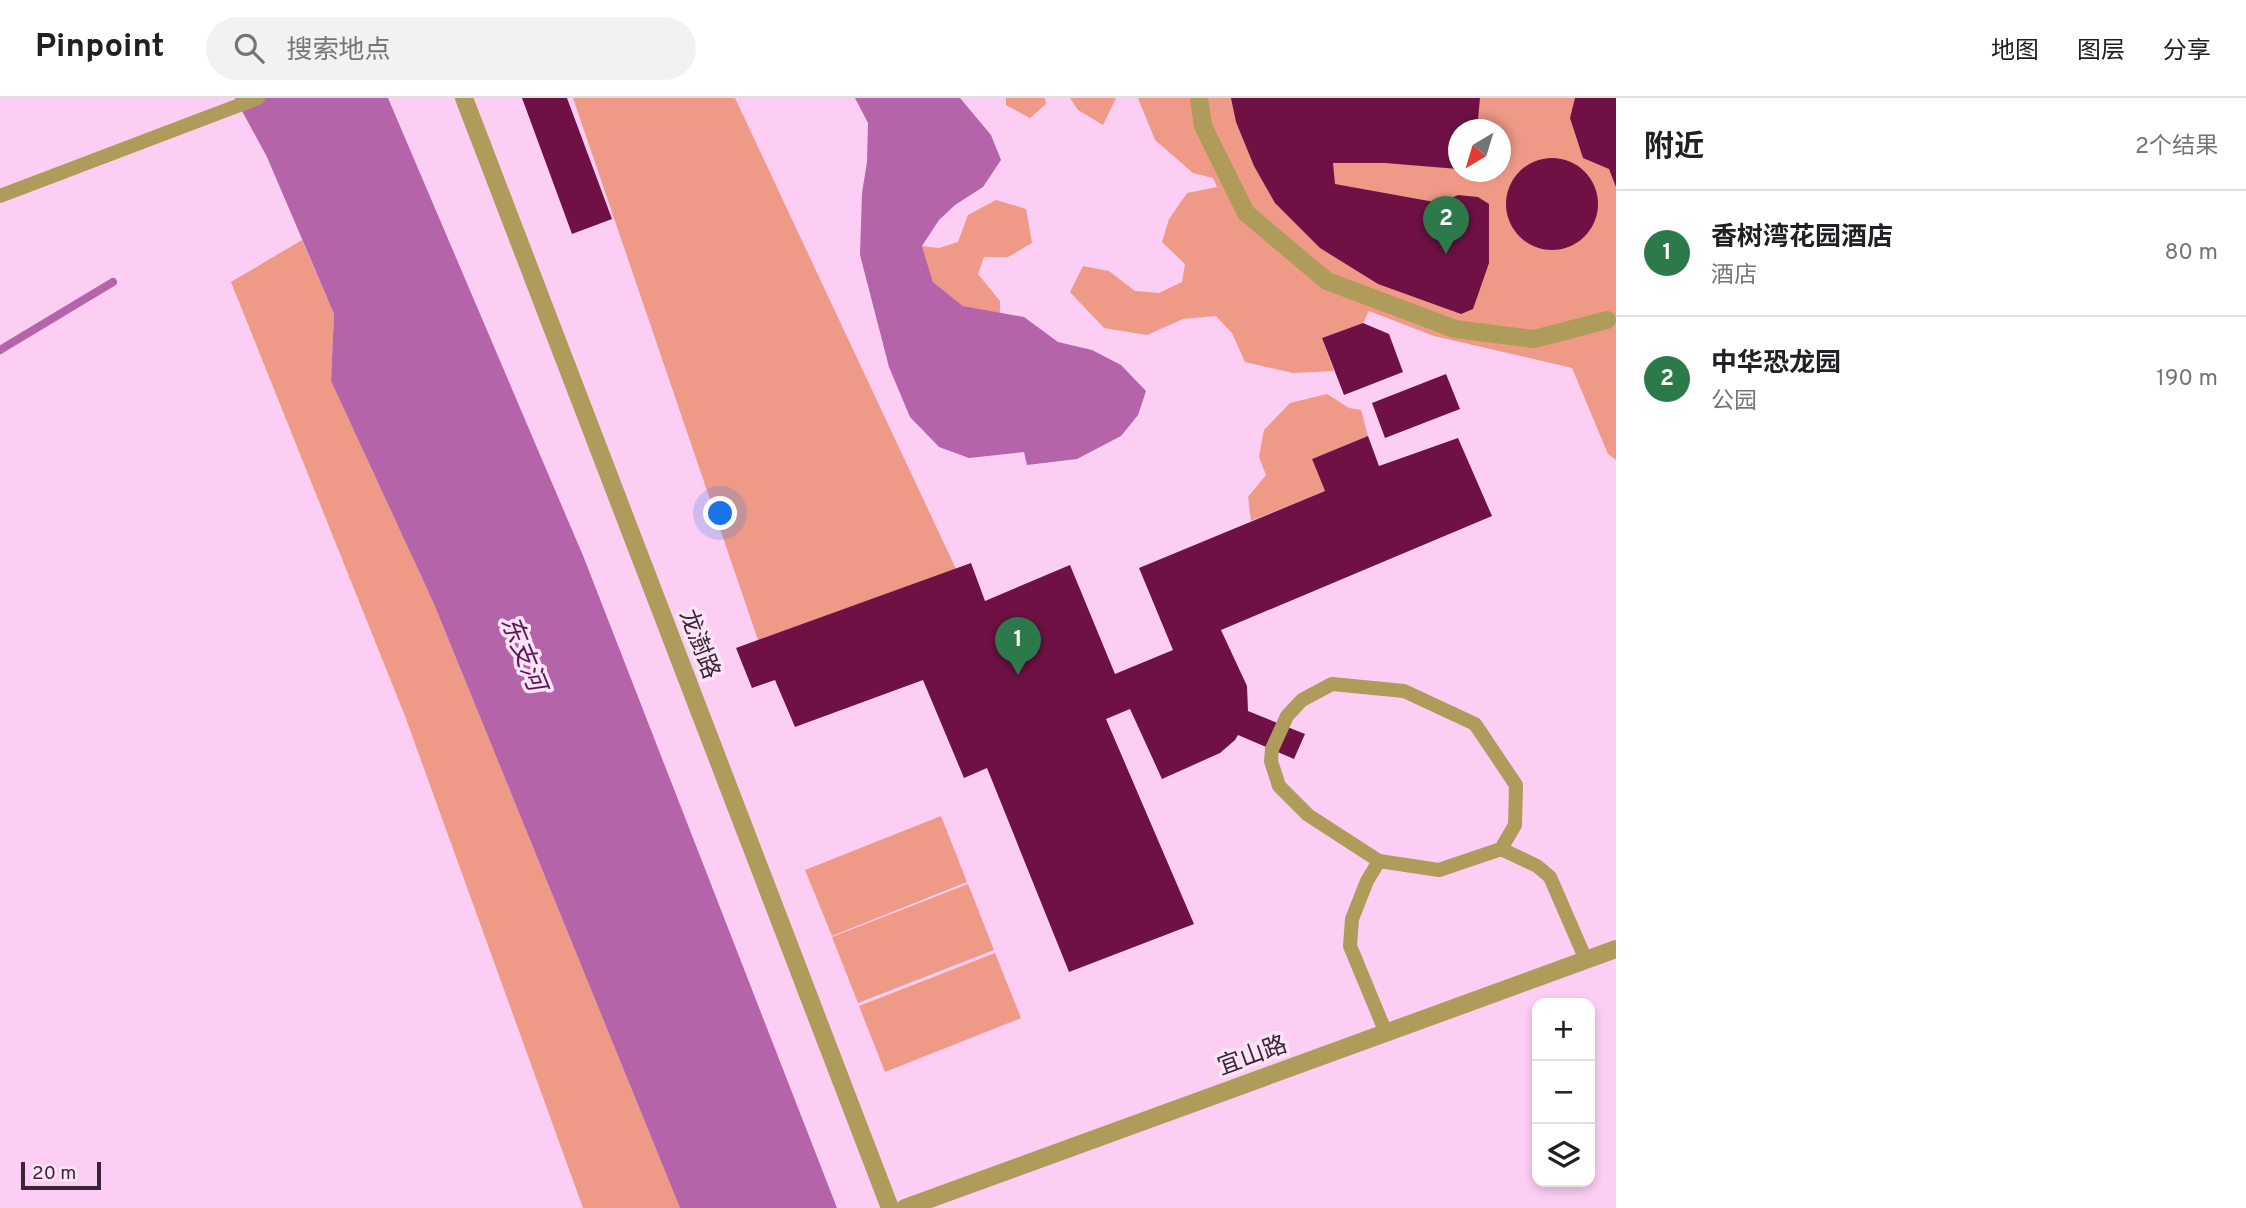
<!DOCTYPE html>
<html lang="zh">
<meta charset="utf-8">
<style>
body{margin:0;font-family:Overpass,"Noto Sans SC",sans-serif;background:#f2f2f2;color:#202124}
.controls{position:absolute;right:21px;bottom:21px;display:grid;overflow:hidden;border-radius:14px;box-shadow:0 4px 10px #0003}
.controls button{width:63px;height:63px;display:grid;place-items:center;padding:0;border:0;border-bottom:2px solid #e0e0e0;background:#fff;color:#202124;font:35px sans-serif}
.compass{position:absolute;left:1448px;top:21px;width:63px;height:63px;border-radius:50%;background:#fff;box-shadow:0 4px 10px #0003;rotate:218deg}
.scale{position:absolute;left:21px;bottom:18px;width:80px;box-sizing:border-box;padding-left:7px;border:4px solid #3a2436;border-top:0;font-size:19px;line-height:24px;white-space:nowrap;color:#3a2436;-webkit-text-stroke:5px #fce4f7;paint-order:stroke}
.you{position:absolute;left:721px;top:416px;width:24px;height:24px;margin:-18px;border:5px solid #fff;border-radius:50%;background:#1a73e8;box-shadow:0 0 0 10px #1a73e833}
.badge{display:grid;place-items:center;width:46px;height:46px;border-radius:50%;background:#2c7a49;color:#fff;font-size:23px;font-weight:700}
.pin{position:absolute;translate:-50% -58px;filter:drop-shadow(0 2px 4px #0008)}
.pin::after{content:'';position:absolute;top:37px;width:24px;height:21px;background:inherit;clip-path:polygon(0 0,100% 0,50% 100%)}
.list{margin:0;padding:0;list-style:none}
h2{display:flex;justify-content:space-between;align-items:center;height:91px;margin:0;padding:0 28px;font-size:30px}
h2 small{font-size:23px;font-weight:400;color:#757577}
.list li{display:grid;grid-template-columns:46px 1fr auto;gap:21px;align-items:center;box-sizing:border-box;height:126px;padding:0 28px;border-top:2px solid #e0e0e0}
.list b{display:block;font-size:26px;white-space:nowrap}
.list p{margin:0;font-size:23px;white-space:nowrap;color:#757577}
.list em{font-size:23px;font-style:normal;color:#757577}
.icon{flex:none;width:38px;height:38px;fill:none;stroke:currentColor;stroke-width:2;stroke-linecap:round;stroke-linejoin:round}
.map{position:relative;flex:none;width:1616px;height:1110px;overflow:hidden}
header{display:flex;align-items:center;gap:42px;box-sizing:border-box;height:98px;padding:0 35px;background:#fff;border-bottom:2px solid #e0e0e0}
header strong{font-size:33px}
nav{display:flex;gap:38px;margin-inline-start:auto;font-size:24px}
.search{width:490px;height:63px;background:#f2f2f2;display:flex;align-items:center;gap:18px;box-sizing:border-box;padding:0 24px;border-radius:38px;color:#757577;font-size:26px}
main{display:flex}
aside{flex:1;background:#fff}
.map>svg:first-child{display:block}
.green{fill:#ef9a87;fill-rule:evenodd}
.water{fill:#b564a9}
.lines{fill:none;stroke-linecap:round;stroke-linejoin:round}
.stream{stroke:#b564a9;stroke-width:8}
.building{fill:#701146}
.lane{stroke:#af9b5a;stroke-width:14}
.street{stroke:#af9b5a;stroke-width:18}
.labels{text-anchor:middle;stroke-width:7;stroke-linejoin:round;paint-order:stroke}
.street-label{font-size:24px;fill:#3a2436;stroke:#fce4f7}
.water-label{font-size:26px;font-style:italic;fill:#5f1457;stroke:#fce4f7}
</style>
<header>
<strong>Pinpoint</strong>
<div class="search"><svg class="icon" aria-label="search" viewBox="0 0 24 24"><circle cx="10" cy="10" r="6"/><path d="M15 15l6 6"/></svg>搜索地点</div>
<nav><a>地图</a><a>图层</a><a>分享</a></nav>
</header>
<main>
<div class="map">
<svg width="1616" height="1110" viewBox="0 0 1616 1110">
<rect width="100%" height="100%" fill="#fdcef4"/>
<path class="green" d="M 573,0 L 735,0 L 956,471 L 758,542 Z
M 1006,0 L 1045,0 L 1046,6 L 1030,20 L 1006,7 Z
M 1070,0 L 1116,0 L 1103,27 L 1078,12 Z
M 1138,0 L 1616,0 L 1616,362 L 1608,356 L 1572,270 L 1434,238 L 1369,213 L 1363,225 L 1322,240 L 1334,273 L 1293,275 L 1245,264 L 1232,235 L 1216,218 L 1183,221 L 1147,237 L 1104,230 L 1070,194 L 1083,168 L 1109,173 L 1135,193 L 1159,195 L 1182,184 L 1185,166 L 1162,144 L 1169,121 L 1187,95 L 1217,89 L 1213,80 L 1193,75 L 1155,42 ZM 1458,32 L 1500,32 L 1500,74 L 1458,74 Z
M 996,102 L 1026,111 L 1032,145 L 1008,159 L 984,159 L 978,176 L 1000,203 L 1000,215 L 963,208 L 933,184 L 922,148 L 939,150 L 958,144 L 968,117 Z
M 302,142 L 334,216 L 331,283 L 434,506 L 680,1110 L 583,1110 L 405,618 L 231,184 Z
M 1327,296 L 1349,310 L 1361,312 L 1368,338 L 1312,361 L 1325,393 L 1251,423 L 1248,399 L 1266,377 L 1259,359 L 1264,332 L 1290,305 Z
M 941,718 L 967,784 L 832,838 L 805,772 Z
M 968,786 L 994,852 L 858,905 L 832,839 Z
M 995,855 L 1021,920 L 885,974 L 859,908 Z"/>
<path class="water" d="M 235,0 L 388,0 L 584,460 L 837,1110 L 680,1110 L 434,506 L 331,283 L 334,216 L 267,59 Z
M 855,0 L 960,0 L 991,37 L 1001,62 L 983,89 L 955,107 L 939,122 L 922,148 L 933,184 L 963,208 L 1024,219 L 1058,244 L 1092,252 L 1121,267 L 1146,293 L 1138,317 L 1121,338 L 1077,361 L 1027,367 L 1024,354 L 969,360 L 939,349 L 910,319 L 889,269 L 860,157 L 862,95 L 867,64 L 868,25 Z"/>
<g class="lines">
<path class="stream" d="M 0,252 L 113,184"/>
</g>
<path class="building" d="M 522,0 L 567,0 L 612,121 L 572,136 Z
M 1231,0 L 1480,0 L 1477,32 L 1458,32 L 1458,71 L 1385,65 L 1333,65 L 1335,86 L 1440,105 L 1458,97 L 1478,99 L 1489,106 L 1489,165 L 1473,211 L 1461,216 L 1378,186 L 1320,150 L 1275,105 L 1254,68 L 1236,24 Z
M 1575,0 L 1616,0 L 1616,89 L 1609,71 L 1583,60 L 1570,20 Z
M1506 106a46 46 0 1 1 92 0a46 46 0 1 1-92 0Z
M 1363,225 L 1389,236 L 1403,274 L 1344,297 L 1322,240 Z
M 1446,276 L 1460,311 L 1385,340 L 1372,305 Z
M 1368,338 L 1379,368 L 1458,340 L 1492,418 L 1221,532 L 1247,588 L 1248,613 L 1305,636 L 1294,661 L 1238,637 L 1235,642 L 1220,655 L 1162,681 L 1130,611 L 1106,621 L 1194,826 L 1069,874 L 987,670 L 964,680 L 923,582 L 795,629 L 775,582 L 752,590 L 736,550 L 971,465 L 985,503 L 1070,467 L 1115,576 L 1173,552 L 1139,470 L 1325,393 L 1312,361 Z"/>
<g class="lines">
<path class="lane" d="M 0,98 L 258,0
M 1332,586 L 1404,593 L 1475,626 L 1516,687 L 1515,727 L 1501,751 L 1439,772 L 1379,763 L 1308,717 L 1279,688 L 1271,663 L 1272,651 L 1287,618 L 1302,602 Z
M 1501,751 L 1537,768 L 1550,779 L 1586,862
M 1379,763 L 1367,783 L 1352,821 L 1350,848 L 1386,935"/>
<path class="street" d="M 464,0 L 890,1110
M 1199,0 L 1203,28 L 1246,115 L 1327,183 L 1455,231 L 1534,241 L 1607,222
M 905,1110 L 1616,851"/>
</g>
<g class="labels">
<g class="street-label">
<text transform="translate(700 546) rotate(69)" y="8">龙澍路</text>
<text transform="translate(1252 957) rotate(-20)" y="8">宜山路</text>
</g>
<g class="water-label">
<text transform="translate(524 555) rotate(68)" y="9">东支河</text>
</g>
</g>
</svg>
<div class="controls">
<button>+</button>
<button>−</button>
<button><svg class="icon" aria-label="layers" viewBox="0 0 24 24"><path d="M12 4l9 5-9 5-9-5zM3 14l9 5 9-5"/></svg></button>
</div>
<svg class="compass" viewBox="-18 -18 36 36"><path d="M0-13l5 13h-10z" fill="#e53935"/><path d="M0 13l5-13h-10z" fill="#757577"/></svg>
<div class="scale">20 m</div>
<div class="you"></div>
<div class="pin badge" style="left:1018px;top:577px">1</div>
<div class="pin badge" style="left:1446px;top:156px">2</div>
</div>
<aside>
<h2>附近<small>2个结果</small></h2>
<ul class="list">
<li><span class="badge">1</span><div><b>香树湾花园酒店</b><p>酒店</p></div><em>80 m</em></li>
<li><span class="badge">2</span><div><b>中华恐龙园</b><p>公园</p></div><em>190 m</em></li>
</ul>
</aside>
</main>
